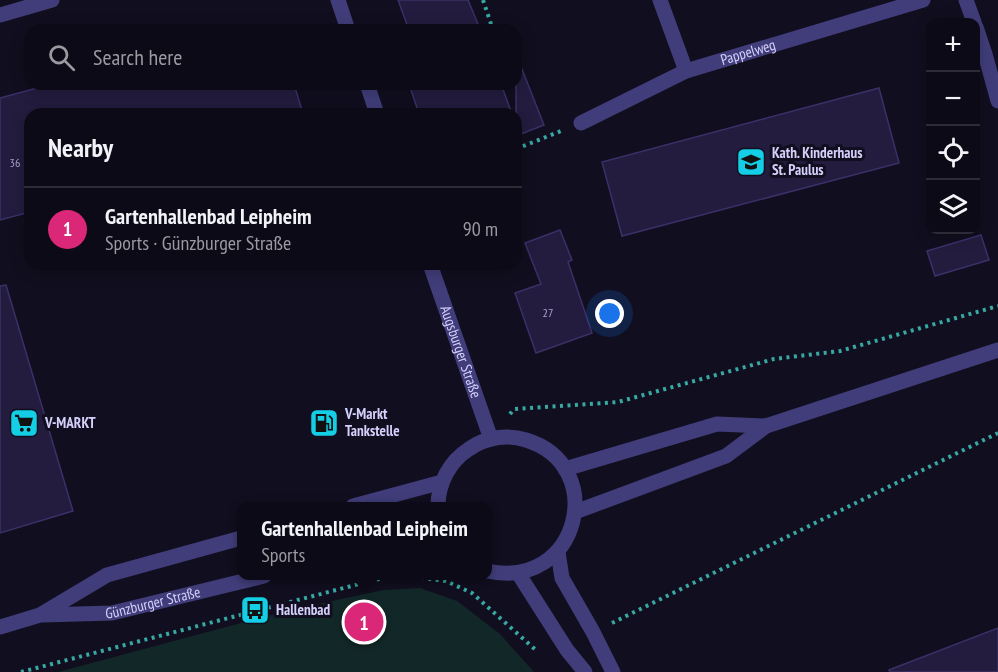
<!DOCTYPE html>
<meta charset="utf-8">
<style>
body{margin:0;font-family:"PT Sans Narrow",sans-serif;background:#1b1824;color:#f1f3f6}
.controls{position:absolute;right:18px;top:18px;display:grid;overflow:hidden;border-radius:12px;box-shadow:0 3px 15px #0003}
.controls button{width:54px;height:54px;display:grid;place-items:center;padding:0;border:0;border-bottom:2px solid #2d2b36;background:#0d0a17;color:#f1f3f6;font:30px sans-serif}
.you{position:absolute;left:610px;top:314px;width:21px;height:21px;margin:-15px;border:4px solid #fff;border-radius:50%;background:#1a73e8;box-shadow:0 0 0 9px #1a73e833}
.badge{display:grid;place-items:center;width:39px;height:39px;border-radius:50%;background:#db2777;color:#fff;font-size:20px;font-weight:700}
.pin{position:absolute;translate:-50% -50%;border:3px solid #fff;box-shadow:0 2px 6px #0006}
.popup{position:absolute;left:237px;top:502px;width:255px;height:78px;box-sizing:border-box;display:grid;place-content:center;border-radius:12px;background:#0d0a17;filter:drop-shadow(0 2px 4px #0005);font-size:20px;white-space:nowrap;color:#9a9aa1}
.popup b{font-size:22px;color:#f1f3f6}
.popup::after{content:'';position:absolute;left:50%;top:100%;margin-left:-12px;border:12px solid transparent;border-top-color:#0d0a17}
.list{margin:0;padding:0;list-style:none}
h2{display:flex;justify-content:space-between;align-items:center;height:78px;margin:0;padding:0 24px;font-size:26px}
h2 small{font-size:20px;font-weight:400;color:#9a9aa1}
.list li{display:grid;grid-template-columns:39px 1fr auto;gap:18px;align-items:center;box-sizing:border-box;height:84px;padding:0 24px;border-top:2px solid #2d2b36}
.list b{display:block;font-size:22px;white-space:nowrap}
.list p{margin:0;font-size:20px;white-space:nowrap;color:#9a9aa1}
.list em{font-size:20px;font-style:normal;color:#9a9aa1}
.icon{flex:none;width:33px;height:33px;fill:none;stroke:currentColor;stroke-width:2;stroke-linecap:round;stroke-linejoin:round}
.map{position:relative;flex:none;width:998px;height:672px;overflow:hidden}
.search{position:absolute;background:#0d0a17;box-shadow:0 3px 15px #0003;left:24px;top:24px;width:498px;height:66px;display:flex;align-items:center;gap:15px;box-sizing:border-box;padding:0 21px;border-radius:18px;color:#9a9aa1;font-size:22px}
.panel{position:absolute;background:#0d0a17;box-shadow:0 3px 15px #0003;left:24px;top:108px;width:498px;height:162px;border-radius:18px}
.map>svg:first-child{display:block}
.green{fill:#122828}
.building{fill:#231c3e;stroke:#3b3068;stroke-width:1.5}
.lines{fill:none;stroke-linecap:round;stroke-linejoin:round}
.path{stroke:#37a8a2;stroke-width:4;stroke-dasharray:3 4.5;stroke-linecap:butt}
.minor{stroke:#403d7a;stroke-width:15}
.labels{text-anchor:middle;stroke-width:6;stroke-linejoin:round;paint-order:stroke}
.number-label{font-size:12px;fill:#a8a3cc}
.street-label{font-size:15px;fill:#d5d0fb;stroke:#110e1f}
.poi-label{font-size:15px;font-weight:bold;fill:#d5d0fb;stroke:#110e1f;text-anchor:start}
</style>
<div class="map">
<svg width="998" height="672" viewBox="0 0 998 672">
<rect width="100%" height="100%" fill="#110e1f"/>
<path class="green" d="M 420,588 L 457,601 L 500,634 L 534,672 L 58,672 L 286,611 L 383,590 Z"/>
<path class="building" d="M 398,0 L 468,0 L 478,24 L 463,30 L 409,30 Z
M 518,59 L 544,125 L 516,136 L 516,60 Z
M 52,84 L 294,84 L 303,114 L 30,114 L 30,212 L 0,220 L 0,98 Z
M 409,84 L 501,84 L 512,114 L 419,114 Z
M 879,88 L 899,163 L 622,236 L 602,162 Z
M 560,230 L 572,260 L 568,262 L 592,333 L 536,353 L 515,293 L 541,284 L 525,243 Z
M 981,235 L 989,260 L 935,276 L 927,251 Z
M 6,285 L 73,511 L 0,533 L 0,286 Z
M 998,628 L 998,672 L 890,672 L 889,670 Z"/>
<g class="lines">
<path class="path" d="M 483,0 L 493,30
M 516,149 L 561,131
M 510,414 L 514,409 L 618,402 L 774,359 L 840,351 L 998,306
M 406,576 L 446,581 L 472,593 L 538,652
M 612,623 L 998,433
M 21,672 L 390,576"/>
<g class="minor">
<path d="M 338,0 L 348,30"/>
<path d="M 660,0 L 686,71"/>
<path d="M 966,0 L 974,22"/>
<path d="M 0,15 L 52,0"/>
<path d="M 976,27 L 985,54 L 998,101"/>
<path d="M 367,84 L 377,114"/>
<path id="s1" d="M 581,123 L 686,71 L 923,0"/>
<path id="s2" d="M 430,264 L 491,439"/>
<path d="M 565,469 L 717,424 L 766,426"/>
<path d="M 353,506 L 442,482"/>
<path d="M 438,506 C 438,483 450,461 469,449 C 486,437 507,434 526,440 C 609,465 580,591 487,571"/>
<path d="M 575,512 L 726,456 L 766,426 L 998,350"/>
<path d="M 558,552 L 562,578 L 593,632 L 613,672"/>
<path d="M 518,573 L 567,650 L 585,672"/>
<path id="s3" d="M 43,615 L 112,613 L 264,576"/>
<path d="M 0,627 L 40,615 L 107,575 L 241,538"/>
</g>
</g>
<defs>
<g id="school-square" transform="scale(1.5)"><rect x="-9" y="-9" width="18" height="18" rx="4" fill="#13cee4" stroke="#110e1f"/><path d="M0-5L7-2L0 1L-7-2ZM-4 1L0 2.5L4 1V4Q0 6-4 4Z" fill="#111"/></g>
<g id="supermarket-square" transform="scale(1.5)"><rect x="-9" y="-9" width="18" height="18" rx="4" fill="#13cee4" stroke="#110e1f"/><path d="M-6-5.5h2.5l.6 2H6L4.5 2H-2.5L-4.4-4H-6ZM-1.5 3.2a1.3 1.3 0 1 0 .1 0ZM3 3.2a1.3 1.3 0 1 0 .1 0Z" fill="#111"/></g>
<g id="fuel-square" transform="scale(1.5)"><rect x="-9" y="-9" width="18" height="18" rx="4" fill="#13cee4" stroke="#110e1f"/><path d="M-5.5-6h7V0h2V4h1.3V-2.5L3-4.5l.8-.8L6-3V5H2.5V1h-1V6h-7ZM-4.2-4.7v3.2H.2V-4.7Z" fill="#111"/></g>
<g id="bus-square" transform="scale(1.5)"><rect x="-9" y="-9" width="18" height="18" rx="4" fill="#13cee4" stroke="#110e1f"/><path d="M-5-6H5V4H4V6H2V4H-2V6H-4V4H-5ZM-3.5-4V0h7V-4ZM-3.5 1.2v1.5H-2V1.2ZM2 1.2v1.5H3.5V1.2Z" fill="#111"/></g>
</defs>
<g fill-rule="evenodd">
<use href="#school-square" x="751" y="162"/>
<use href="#supermarket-square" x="24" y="423"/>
<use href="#fuel-square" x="324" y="423"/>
<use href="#bus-square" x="255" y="610"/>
</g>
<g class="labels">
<g class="number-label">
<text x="15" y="167">36</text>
<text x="548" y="317">27</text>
</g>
<g class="street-label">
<text dy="5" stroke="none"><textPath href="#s1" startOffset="182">Pappelweg</textPath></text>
<text dy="5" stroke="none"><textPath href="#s2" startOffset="93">Augsburger Straße</textPath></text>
<text dy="5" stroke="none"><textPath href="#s3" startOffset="111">Günzburger Straße</textPath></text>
</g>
<g class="poi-label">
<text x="772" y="158">Kath. Kinderhaus<tspan x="772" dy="17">St. Paulus</tspan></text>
<text x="345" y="419">V-Markt<tspan x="345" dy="17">Tankstelle</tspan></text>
<text x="45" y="428">V-MARKT</text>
<text x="276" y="615">Hallenbad</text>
</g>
</g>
</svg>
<div class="controls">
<button>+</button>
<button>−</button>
<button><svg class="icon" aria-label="locate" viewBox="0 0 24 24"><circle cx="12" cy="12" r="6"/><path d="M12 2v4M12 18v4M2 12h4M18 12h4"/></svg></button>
<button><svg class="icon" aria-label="layers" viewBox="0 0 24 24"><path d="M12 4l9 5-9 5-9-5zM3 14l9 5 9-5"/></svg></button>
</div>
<div class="you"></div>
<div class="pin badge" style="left:364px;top:622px">1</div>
<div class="popup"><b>Gartenhallenbad Leipheim</b>Sports</div>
<div class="search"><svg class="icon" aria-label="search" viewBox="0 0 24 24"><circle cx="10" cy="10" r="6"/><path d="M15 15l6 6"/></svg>Search here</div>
<section class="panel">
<h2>Nearby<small></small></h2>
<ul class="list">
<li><span class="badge">1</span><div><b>Gartenhallenbad Leipheim</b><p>Sports · Günzburger Straße</p></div><em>90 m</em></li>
</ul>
</section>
</div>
